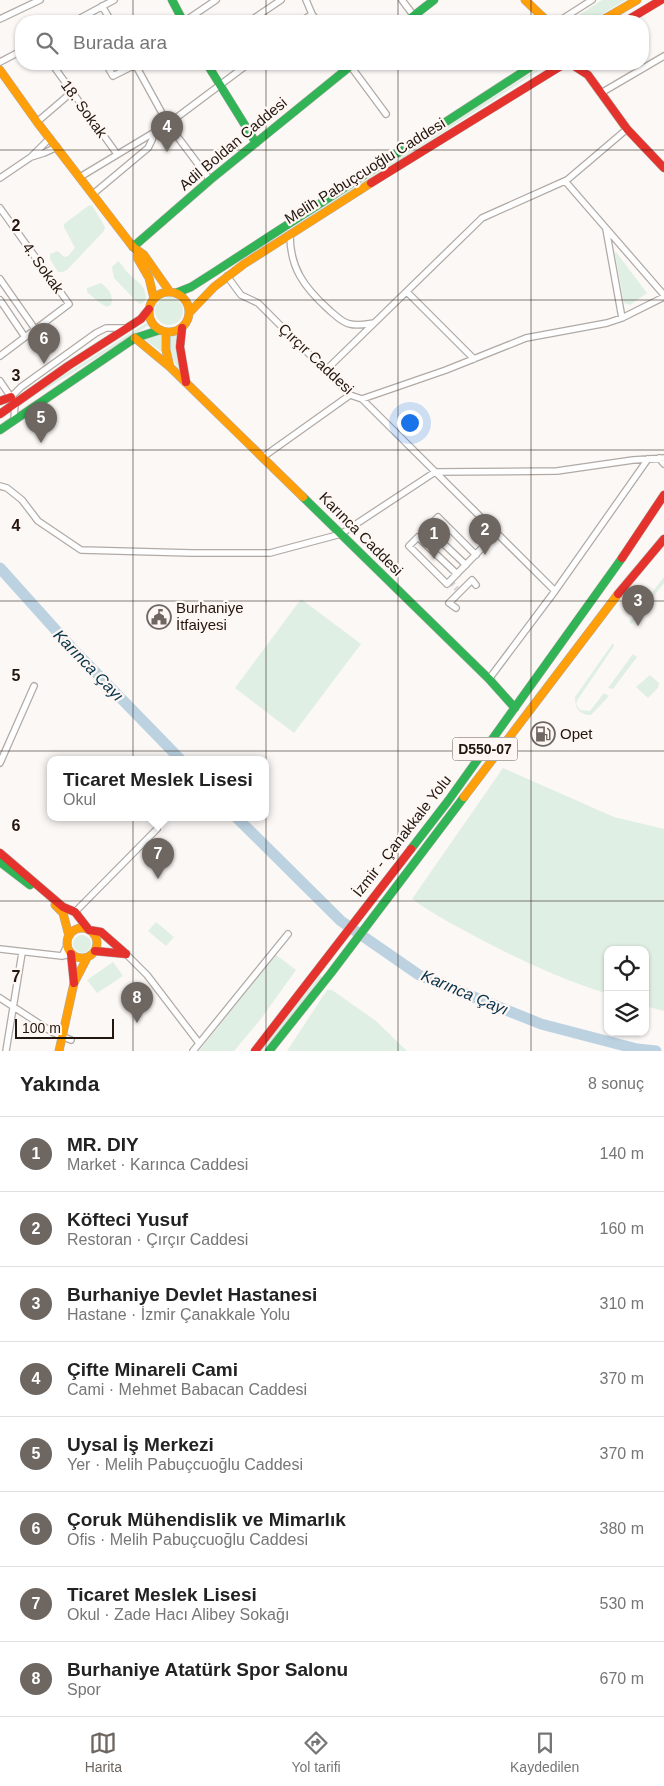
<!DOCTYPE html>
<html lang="tr">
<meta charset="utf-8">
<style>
body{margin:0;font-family:Helvetica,sans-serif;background:#f6f6f6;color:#222}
.controls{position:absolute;right:15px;bottom:15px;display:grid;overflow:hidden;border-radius:10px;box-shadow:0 1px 4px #0004}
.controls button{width:45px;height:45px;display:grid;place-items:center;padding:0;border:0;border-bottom:1px solid #e0e0e0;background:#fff;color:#222;font:25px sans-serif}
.scale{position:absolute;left:15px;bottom:12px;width:99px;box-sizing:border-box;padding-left:5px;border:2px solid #22170f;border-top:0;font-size:14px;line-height:18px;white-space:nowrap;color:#22170f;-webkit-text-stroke:4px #fef7f3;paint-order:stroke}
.you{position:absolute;left:409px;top:422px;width:18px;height:18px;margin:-12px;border:4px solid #fff;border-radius:50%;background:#1a73e8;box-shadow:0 0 0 8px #1a73e833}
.badge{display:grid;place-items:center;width:32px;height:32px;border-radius:50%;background:#6e6660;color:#fff;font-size:16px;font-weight:700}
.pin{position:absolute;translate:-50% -41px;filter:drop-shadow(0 1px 2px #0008)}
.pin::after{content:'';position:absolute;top:26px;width:18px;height:15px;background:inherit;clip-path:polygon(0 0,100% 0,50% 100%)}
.popup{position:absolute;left:47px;top:756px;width:222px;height:65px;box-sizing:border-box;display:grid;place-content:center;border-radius:10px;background:#fff;filter:drop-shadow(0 1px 4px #0005);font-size:16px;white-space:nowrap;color:#767676}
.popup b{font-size:19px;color:#222}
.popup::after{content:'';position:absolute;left:50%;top:100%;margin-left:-10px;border:10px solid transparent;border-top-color:#fff}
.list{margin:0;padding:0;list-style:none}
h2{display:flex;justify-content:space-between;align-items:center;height:65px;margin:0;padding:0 20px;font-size:21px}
h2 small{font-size:16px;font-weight:400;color:#767676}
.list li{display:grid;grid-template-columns:32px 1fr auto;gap:15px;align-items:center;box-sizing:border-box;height:75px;padding:0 20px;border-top:1px solid #e0e0e0}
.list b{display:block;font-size:19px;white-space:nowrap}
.list p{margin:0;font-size:16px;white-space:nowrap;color:#767676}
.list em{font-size:16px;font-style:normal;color:#767676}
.icon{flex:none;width:28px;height:28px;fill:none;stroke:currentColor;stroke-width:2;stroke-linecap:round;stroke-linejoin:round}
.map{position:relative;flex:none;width:664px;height:1051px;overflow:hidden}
.search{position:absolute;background:#fff;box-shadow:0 1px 4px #0004;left:15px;right:15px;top:15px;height:55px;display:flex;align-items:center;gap:12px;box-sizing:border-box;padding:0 18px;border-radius:20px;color:#767676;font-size:19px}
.sheet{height:665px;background:#fff}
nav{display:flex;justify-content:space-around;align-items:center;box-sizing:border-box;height:70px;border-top:1px solid #e0e0e0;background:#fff;font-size:14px;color:#767676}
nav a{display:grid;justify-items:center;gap:2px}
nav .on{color:#6e6660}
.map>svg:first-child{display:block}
.green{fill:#e0efe4}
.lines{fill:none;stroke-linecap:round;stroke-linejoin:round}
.river{stroke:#bcd2e1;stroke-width:11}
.street-tunnel{stroke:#dad6d3;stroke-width:5.5;stroke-dasharray:5.5 3;stroke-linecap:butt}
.street-casing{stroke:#b1aaa5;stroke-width:8}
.fast-casing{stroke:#b1aaa5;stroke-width:9}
.slow-casing{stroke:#b1aaa5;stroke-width:9}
.jam-casing{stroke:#b1aaa5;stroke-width:9}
.street{stroke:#fefefe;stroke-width:5.5}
.fast{stroke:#30b455;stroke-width:8}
.slow{stroke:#ff9f0a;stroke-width:8}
.jam{stroke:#e5322d;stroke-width:8}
.grid{fill:none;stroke:#22170f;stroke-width:1;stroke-opacity:0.55}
.labels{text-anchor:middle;stroke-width:4.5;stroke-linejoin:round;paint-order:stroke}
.shield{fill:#fef7f3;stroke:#645a53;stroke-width:1}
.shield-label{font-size:14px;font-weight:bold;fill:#22170f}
.street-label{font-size:15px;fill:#22170f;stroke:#fef7f3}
.poi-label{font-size:15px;fill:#22170f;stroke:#fef7f3;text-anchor:start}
.water-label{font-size:16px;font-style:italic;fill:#06334b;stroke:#fef7f3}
.grid-label{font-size:16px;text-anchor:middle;font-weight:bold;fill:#22170f;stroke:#fef7f3;stroke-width:4.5;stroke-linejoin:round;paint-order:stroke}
</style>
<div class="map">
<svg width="664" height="1051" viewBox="0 0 664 1051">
<rect width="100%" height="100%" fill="#fbf8f6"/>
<path class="green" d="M 602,0 L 626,0 L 590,21 L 570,21 Z
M 545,64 L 549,64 L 293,229 L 293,227 L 306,218 L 307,215 Z
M 92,205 L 105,227 L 104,231 L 67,270 L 63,272 L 58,272 L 50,259 L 50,254 L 58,251 L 64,257 L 68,256 L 75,248 L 64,227 L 64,224 L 88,206 Z
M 616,252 L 647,293 L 630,305 L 624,303 L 615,254 Z
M 118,261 C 123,265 124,269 128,273 C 137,282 146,285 146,299 L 143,303 L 139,304 L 114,278 L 112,267 Z
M 101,283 C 109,290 114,294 111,305 L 107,307 L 100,303 L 87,292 L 87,288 Z
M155 311a14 14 0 1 1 28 0a14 14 0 1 1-28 0Z
M 148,322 L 149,325 L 43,391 L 42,389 Z
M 178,333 L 184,377 C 171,359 171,355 169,334 Z
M 161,334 L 163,353 L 144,339 Z
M 664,577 L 664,583 L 632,624 L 629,622 Z
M 301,599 L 361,644 L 294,733 L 235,688 Z
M 613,643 L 614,646 L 578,699 L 576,704 L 580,710 L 590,711 L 604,693 L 609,696 L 591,715 C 579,715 575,708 575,697 Z
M 633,654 L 637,657 L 613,689 L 608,688 Z
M 650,675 L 659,683 L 658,688 L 648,698 L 636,687 Z
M 503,768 L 614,817 L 664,829 L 664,1011 L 645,1006 L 645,950 L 608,950 L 608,994 C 564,980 522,961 482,940 C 458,927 434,915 412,899 Z
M 156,922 L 174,937 L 166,946 L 148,931 Z
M73 944a9 9 0 1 1 18 0a9 9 0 1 1-18 0Z
M 275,954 L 296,970 L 260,1020 L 234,1051 L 199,1051 Z
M 113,962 L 123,976 L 97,993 L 87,980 Z
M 320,975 L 322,978 L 264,1051 L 260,1051 Z
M 327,990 L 332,990 L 376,1021 L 407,1051 L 287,1051 Z"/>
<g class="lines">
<path class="river" d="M 0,568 L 71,647 L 181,760
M 237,818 L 341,921 L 419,975 L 541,1024 L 637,1049 L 656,1051"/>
<path class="street-tunnel" d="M 450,581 L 457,589"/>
<g class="street-casing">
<path id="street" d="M 306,0 L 312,14 L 317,21
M 402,0 L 414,16
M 102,6 L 111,21
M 0,19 L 40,0
M 75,21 L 114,0
M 185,21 L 216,0
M 250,21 L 281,0
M 302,21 L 312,14
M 559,21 L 592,0
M 0,62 L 21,51
M 52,64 L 117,154
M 106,64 L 113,76 L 135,65
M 135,64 L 168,124 L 210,180
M 349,64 L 386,114
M 601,93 L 664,56
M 37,122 L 72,92
M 50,138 L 31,157 L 44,153 L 57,147
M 80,177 L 168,124 L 248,64
M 0,178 L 31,157
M 565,181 L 664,295
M 93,194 L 148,148 L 152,140 L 154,133
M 0,208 L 69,304 L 0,356
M 606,229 L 622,318
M 290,235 C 290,268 304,287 328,309 C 334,314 342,323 350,324 C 358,326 367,324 374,323
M 227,276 L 241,295 L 258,303 L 350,395 L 362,399 L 555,591
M 0,279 L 35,329
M 407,292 L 474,359
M 0,300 L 25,337
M 325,371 L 482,218 L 567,180 L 627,129
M 0,381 L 15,403 L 14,420
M 11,397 L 21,387 L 96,333 L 106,328 L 127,328
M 362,399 L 446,370 L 526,338 L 607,323 L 622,318 L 664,297
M 263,457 L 350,395
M 659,458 L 664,464
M 0,486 L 7,488 L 22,500 L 38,521 L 81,550 L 192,553 L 270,553 L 341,534 L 435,472 L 557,471 L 633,460 L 664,458
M 466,565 L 427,528 L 438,517 L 476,555
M 457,574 L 418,537 L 409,546 L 447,584 L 483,547
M 456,608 L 449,603 L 472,580 L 476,585
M 489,679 L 555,591 L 648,459
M 0,763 L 34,686
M 75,912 L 157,829
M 0,949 L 62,956 L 71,954
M 126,954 L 147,975 L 199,1043
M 62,956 L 67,946
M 0,998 L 52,1032 L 71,1040
M 6,1051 L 22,953
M 193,1051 L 288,934"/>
</g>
<g class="fast-casing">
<path id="fast" d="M 172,0 L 183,21
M 407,21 L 434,0
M 207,64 L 256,143
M 133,247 L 210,180 L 353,64
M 176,293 L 191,287 L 213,273 L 535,64
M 0,430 L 135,338 L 160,330
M 303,497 L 489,679 L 515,708
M 411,849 L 448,801 L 622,558
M 0,862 L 30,885
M 269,1051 L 331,973 L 464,797"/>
</g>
<g class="slow-casing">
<path id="slow" d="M 525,0 L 547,21
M 601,21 L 637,0
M 0,70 L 37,122 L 133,247 L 144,255 L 170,292
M 138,252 L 138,259 L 149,278 L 154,299
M149 312a20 20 0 1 1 40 0a20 20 0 1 1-40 0Z
M 190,312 L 214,287 L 244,264 L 371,183
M 166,332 L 166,350 L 170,367
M 135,338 L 170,367 L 303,497
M 464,797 L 618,594
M 55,905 L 63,913 L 69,936
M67 943a15 15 0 1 1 30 0a15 15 0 1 1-30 0Z
M 59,1051 L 74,983 L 87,958"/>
</g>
<g class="jam-casing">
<path id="jam" d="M 626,21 L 661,0
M 571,64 L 588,75 L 627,129 L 664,168
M 371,183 L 564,64
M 182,328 L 180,347 L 186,382
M 0,401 L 11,397
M 0,414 L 68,366 L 141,319 L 149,309
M 622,558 L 664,495
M 618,594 L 664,539
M 0,853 L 63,907 L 75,912 L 89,930 L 101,932 L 126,954
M 95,951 L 126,954
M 71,954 L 74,983
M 255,1051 L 411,849"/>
</g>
<use href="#street" class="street"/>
<use href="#fast" class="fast"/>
<use href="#slow" class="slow"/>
<use href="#jam" class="jam"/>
</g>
<path class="grid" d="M 133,0 L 133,21M 266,0 L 266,21M 398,0 L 398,21M 531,0 L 531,21M 133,64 L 133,1051M 266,64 L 266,1051M 398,64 L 398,1051M 531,64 L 531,1051M 0,150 L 664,150M 0,300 L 664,300M 0,450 L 664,450M 0,601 L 664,601M 0,751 L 664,751M 0,901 L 664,901"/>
<defs>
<g id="civic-ring" transform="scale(1.25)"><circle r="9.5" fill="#fef7f3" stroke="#6e6660" stroke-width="1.5"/><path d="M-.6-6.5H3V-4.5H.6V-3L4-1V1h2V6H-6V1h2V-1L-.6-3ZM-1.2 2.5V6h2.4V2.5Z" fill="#6e6660"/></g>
<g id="fuel-ring" transform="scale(1.25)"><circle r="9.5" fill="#fef7f3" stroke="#6e6660" stroke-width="1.5"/><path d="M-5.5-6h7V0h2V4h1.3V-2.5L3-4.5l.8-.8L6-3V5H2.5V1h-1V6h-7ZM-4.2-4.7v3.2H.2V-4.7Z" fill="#6e6660"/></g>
</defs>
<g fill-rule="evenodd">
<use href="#civic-ring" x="159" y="617"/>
<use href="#fuel-ring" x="543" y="734"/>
</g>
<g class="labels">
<rect class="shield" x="452.5" y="737.5" width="65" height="23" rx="4"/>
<g class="shield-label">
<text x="485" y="754">D550-07</text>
</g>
<g class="street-label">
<text transform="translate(84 109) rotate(54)" y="5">18. Sokak</text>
<text transform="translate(233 144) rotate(-40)" y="5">Adil Boldan Caddesi</text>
<text transform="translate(365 171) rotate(-32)" y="5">Melih Pabuçcuoğlu Caddesi</text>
<text transform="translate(43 268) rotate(54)" y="5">4. Sokak</text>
<text transform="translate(316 359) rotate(43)" y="5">Çırçır Caddesi</text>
<text transform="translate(361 534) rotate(45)" y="5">Karınca Caddesi</text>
<text transform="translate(402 836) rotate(-52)" y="5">İzmir - Çanakkale Yolu</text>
</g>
<g class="poi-label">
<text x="176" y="613">Burhaniye<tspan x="176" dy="17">İtfaiyesi</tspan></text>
<text x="560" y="739">Opet</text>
</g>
<g class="water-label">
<text transform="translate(89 665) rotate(46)" y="6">Karınca Çayı</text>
<text transform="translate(465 992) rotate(23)" y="6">Karınca Çayı</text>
</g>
</g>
<g class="grid-label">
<text x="16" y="231">2</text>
<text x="16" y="381">3</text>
<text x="16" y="531">4</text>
<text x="16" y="681">5</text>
<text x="16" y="831">6</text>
<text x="16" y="982">7</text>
</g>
</svg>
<div class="controls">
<button><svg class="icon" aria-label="locate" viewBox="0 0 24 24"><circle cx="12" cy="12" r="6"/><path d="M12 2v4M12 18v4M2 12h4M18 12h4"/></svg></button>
<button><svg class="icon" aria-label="layers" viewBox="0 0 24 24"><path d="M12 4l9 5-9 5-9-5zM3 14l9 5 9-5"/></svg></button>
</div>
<div class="scale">100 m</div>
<div class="you"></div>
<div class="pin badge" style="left:434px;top:559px">1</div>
<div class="pin badge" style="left:485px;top:555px">2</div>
<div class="pin badge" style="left:638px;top:626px">3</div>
<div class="pin badge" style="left:167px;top:152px">4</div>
<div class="pin badge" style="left:41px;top:443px">5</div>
<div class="pin badge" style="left:44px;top:364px">6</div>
<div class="pin badge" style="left:158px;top:879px">7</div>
<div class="popup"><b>Ticaret Meslek Lisesi</b>Okul</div>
<div class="pin badge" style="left:137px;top:1023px">8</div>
<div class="search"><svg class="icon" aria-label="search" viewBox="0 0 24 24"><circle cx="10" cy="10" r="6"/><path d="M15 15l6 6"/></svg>Burada ara</div>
</div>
<section class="sheet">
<h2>Yakında<small>8 sonuç</small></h2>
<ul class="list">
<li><span class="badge">1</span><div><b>MR. DIY</b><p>Market · Karınca Caddesi</p></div><em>140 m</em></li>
<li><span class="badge">2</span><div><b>Köfteci Yusuf</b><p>Restoran · Çırçır Caddesi</p></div><em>160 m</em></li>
<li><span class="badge">3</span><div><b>Burhaniye Devlet Hastanesi</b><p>Hastane · İzmir Çanakkale Yolu</p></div><em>310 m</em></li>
<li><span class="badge">4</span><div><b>Çifte Minareli Cami</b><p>Cami · Mehmet Babacan Caddesi</p></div><em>370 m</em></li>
<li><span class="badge">5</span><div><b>Uysal İş Merkezi</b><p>Yer · Melih Pabuçcuoğlu Caddesi</p></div><em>370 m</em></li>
<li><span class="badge">6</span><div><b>Çoruk Mühendislik ve Mimarlık</b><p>Ofis · Melih Pabuçcuoğlu Caddesi</p></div><em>380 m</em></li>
<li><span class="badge">7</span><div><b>Ticaret Meslek Lisesi</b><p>Okul · Zade Hacı Alibey Sokağı</p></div><em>530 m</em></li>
<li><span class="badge">8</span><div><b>Burhaniye Atatürk Spor Salonu</b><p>Spor</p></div><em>670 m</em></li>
</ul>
</section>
<nav>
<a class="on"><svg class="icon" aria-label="map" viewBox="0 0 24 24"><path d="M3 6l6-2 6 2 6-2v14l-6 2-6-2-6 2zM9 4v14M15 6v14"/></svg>Harita</a>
<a><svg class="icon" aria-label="directions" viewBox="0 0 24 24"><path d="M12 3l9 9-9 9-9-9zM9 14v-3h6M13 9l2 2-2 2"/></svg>Yol tarifi</a>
<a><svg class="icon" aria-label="saved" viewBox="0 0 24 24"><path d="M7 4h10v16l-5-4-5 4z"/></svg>Kaydedilen</a>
</nav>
